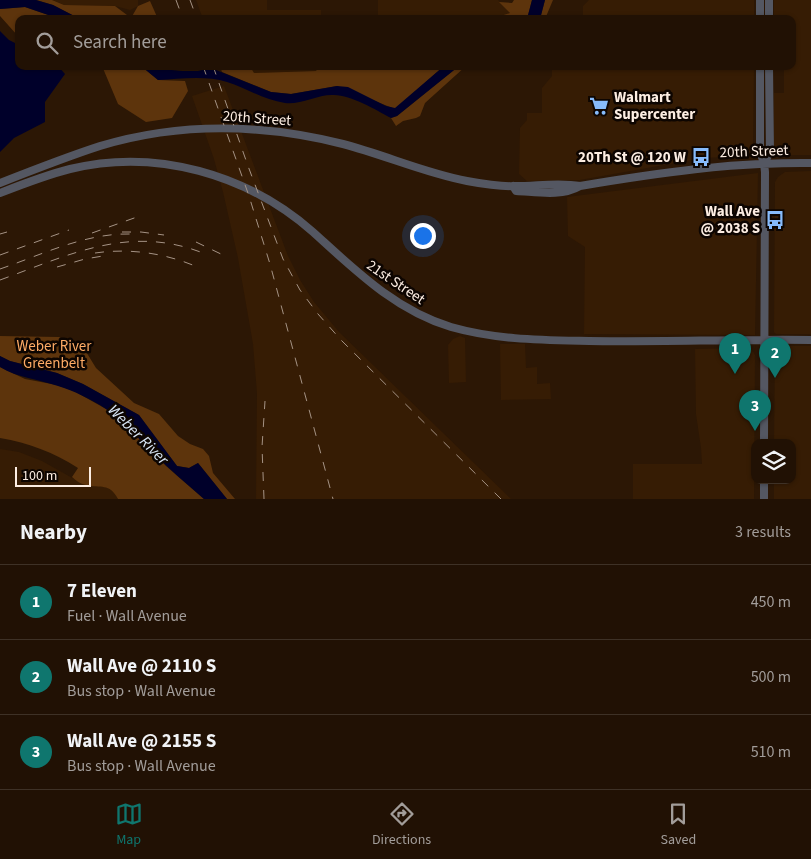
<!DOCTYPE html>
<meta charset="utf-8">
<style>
body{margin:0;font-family:"Source Sans 3",sans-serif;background:#291a0e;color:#f1f3f6}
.controls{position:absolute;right:15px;bottom:15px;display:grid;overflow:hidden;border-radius:10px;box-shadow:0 1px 4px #0004}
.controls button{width:45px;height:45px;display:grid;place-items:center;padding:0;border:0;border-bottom:1px solid #3e3126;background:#211104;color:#f1f3f6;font:25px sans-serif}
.scale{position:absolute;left:15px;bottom:12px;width:76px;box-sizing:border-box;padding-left:5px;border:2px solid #fcede2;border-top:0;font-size:14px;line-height:18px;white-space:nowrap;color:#fcede2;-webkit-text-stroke:4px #0d0501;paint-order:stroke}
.you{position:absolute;left:422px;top:235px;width:18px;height:18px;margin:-12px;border:4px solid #fff;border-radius:50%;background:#1a73e8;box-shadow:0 0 0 8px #1a73e833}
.badge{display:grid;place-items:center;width:32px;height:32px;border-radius:50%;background:#0f766e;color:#fff;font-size:16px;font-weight:700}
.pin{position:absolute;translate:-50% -41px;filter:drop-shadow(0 1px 2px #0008)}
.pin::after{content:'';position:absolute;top:26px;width:18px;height:15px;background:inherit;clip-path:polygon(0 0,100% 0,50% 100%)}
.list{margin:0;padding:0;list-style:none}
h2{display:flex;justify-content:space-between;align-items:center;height:65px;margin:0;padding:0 20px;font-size:21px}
h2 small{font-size:16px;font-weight:400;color:#a29d9a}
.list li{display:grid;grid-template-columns:32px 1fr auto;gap:15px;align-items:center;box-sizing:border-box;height:75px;padding:0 20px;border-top:1px solid #3e3126}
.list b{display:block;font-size:19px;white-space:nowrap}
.list p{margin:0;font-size:16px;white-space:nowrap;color:#a29d9a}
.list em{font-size:16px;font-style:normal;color:#a29d9a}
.icon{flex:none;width:28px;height:28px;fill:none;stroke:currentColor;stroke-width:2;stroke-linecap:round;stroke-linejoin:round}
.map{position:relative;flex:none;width:811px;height:499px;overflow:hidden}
.search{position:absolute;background:#211104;box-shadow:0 1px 4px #0004;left:15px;right:15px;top:15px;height:55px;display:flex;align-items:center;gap:12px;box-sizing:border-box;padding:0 18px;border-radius:10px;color:#a29d9a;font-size:19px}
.sheet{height:290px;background:#211104}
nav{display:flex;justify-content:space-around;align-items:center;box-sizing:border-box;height:70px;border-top:1px solid #3e3126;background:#211104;font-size:14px;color:#a29d9a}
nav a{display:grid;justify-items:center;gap:2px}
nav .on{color:#0f766e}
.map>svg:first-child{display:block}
.built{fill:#361c04}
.green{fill:#5d340c}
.water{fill:#00002a}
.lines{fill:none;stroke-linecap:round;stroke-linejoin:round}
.secondary{stroke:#545762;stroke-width:8}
.rail{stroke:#a59385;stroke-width:1;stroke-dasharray:9 9;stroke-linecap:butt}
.labels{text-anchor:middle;stroke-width:5;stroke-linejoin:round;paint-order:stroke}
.poi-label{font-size:15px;font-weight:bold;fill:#fcede2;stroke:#0d0501;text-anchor:end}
.street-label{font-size:15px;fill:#fcede2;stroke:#0d0501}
.park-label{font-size:15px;fill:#ffac66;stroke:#0d0501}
.water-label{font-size:16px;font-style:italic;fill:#d9e6f6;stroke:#0d0501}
</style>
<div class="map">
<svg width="811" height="499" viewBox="0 0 811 499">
<rect width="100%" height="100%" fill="#2c1705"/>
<path class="built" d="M 52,0 L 138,0 L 138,6 L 130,10 L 115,6 L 64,5 Z
M 196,0 L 267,0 L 267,10 L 321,10 L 321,19 L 203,19 Z
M 378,0 L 498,0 L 510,13 L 490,19 L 378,19 Z
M 589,0 L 754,0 L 754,19 L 583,19 L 583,6 Z
M 774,0 L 811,0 L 811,155 L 781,155 L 774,149 L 774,93 L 784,93 L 784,70 L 774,69 L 774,66 L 792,66 L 792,19 L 774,19 Z
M 250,66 L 319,66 L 316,71 L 254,73 Z
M 378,66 L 422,66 L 418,69 L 378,69 Z
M 552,66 L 754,66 L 753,148 L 747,156 L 703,158 L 580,180 L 527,181 L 519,174 L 520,128 L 527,120 L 527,113 L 542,113 L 542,88 L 552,76 Z
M 224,86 L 288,256 L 300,280 L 314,302 L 339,332 L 511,499 L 256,499 L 257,393 L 253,344 L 238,258 L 223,192 L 214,159 L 192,96 Z
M 811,171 L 811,334 L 776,334 L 774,332 L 775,182 L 778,177 L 785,172 Z
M 758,173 L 755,335 L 584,334 L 585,247 L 568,236 L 567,197 Z
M 460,336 L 465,338 L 466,382 L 449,383 L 448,345 L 453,339 Z
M 500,344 L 525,344 L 526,368 L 537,367 L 537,384 L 550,383 L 551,399 L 501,400 Z
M 781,346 L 811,346 L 811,499 L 774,499 L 774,480 L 792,480 L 792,443 L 774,443 L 775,350 Z
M 747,348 L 752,350 L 755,355 L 754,499 L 633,499 L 633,464 L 702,464 L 701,448 L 696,414 L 695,349 Z
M 0,449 L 19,452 L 42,461 L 83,484 L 107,487 L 115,493 L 118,499 L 0,499 Z"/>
<path class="green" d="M 36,0 L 52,0 L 64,5 L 115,6 L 131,18 L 138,6 L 150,1 L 158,19 L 80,19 L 53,5 Z
M 514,0 L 532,0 L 527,19 L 490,19 L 510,13 L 499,2 L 512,3 Z
M 545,0 L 553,0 L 545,19 L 540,19 Z
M 25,7 L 60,19 L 19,19 L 19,35 L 17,35 L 0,16 L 0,9 Z
M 102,66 L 141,66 L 158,80 L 185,81 L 188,91 L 172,118 L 146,122 L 118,104 Z
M 220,66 L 250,66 L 254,73 L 316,71 L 319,66 L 368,66 L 369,69 L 418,69 L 422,66 L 444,66 L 395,109 L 337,86 L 291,94 L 271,92 L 222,72 Z
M 459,66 L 466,66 L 425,103 L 420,116 L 416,118 L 403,121 L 396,126 L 391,118 L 397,116 Z
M 0,336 L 59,337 L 85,350 L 96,368 L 134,403 L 159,414 L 178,436 L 190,444 L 203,449 L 209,456 L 213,473 L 235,499 L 227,499 L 198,463 L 189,468 L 177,466 L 139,415 L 83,384 L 57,373 L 10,361 L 0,356 Z
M 0,367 L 25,379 L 57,385 L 74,391 L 106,409 L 127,425 L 166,466 L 204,499 L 118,499 C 109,482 101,489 86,485 C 81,484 76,481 72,477 L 78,468 C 53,452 29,443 0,438 Z"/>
<path class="water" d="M 0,0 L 36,0 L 53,5 L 80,19 L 60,19 L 25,7 L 0,9 Z
M 532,0 L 545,0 L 540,19 L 527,19 Z
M 0,31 L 9,40 L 19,45 L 19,66 L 58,66 L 65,74 L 45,102 L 45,122 L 14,138 L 0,152 Z
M 141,66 L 157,66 L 161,69 L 182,71 L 198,71 L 211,68 L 271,92 L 291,94 L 337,86 L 348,87 L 386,106 L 395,108 L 444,66 L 459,66 L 397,116 L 391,118 C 376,110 351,95 334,95 C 318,94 301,105 285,103 C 264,100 246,88 227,82 C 205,75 180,79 158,80 Z
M 0,356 L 10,361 L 57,373 L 83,384 L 139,415 L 177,466 L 189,468 L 198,463 L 227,499 L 204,499 C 187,484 169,469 153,453 C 138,438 124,421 106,409 C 91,399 74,391 58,386 C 38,379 18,378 0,367 Z"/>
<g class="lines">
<path class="secondary" d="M 760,0 L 760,19
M 769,0 L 769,19
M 760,66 L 760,152 L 764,163 L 765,172 L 764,443
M 764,163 L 770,152 L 769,66
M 0,183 C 33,170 66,157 100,146 C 180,122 263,124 343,144 C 385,155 425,173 467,181 C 483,184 500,187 516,186 C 537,186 560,182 580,186
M 513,186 L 516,191 C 537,192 561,197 580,186 C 657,173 733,162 811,163
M 0,193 C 23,184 46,175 70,169 C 156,148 247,174 313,232 C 355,270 395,310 451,327 C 497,340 542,340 589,341 C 663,342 737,339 811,340
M 764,480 L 764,499"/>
<path class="rail" d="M 176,0 L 183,19
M 190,0 L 197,19
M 203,66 L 249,196 L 270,264 L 333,499
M 213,66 L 248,166 L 283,259 L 300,290 L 318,314 L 341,340 L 501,499
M 122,232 L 141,232 L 164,235
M 92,233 L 137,217
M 0,234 L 7,232
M 196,242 L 223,255
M 95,253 C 129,248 164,253 195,266
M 0,255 L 69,230
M 57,267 L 85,259 L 103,256
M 0,269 C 41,255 85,233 130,234
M 0,280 C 69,255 129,224 203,253
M 264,499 L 262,447 L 265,401"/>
</g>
<defs>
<g id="supermarket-bare" transform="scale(1.5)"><path d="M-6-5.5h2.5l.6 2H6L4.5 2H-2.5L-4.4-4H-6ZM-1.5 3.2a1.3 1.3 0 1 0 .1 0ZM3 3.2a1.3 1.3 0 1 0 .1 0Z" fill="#87bbfb" stroke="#0d0501" stroke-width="2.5" paint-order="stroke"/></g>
<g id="bus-bare" transform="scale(1.5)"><path d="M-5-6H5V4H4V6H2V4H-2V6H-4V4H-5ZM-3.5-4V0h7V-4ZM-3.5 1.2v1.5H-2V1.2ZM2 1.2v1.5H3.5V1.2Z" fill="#87bbfb" stroke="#0d0501" stroke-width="2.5" paint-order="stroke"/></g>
</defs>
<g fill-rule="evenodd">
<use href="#supermarket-bare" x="599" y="106"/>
<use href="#bus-bare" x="701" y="157"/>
<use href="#bus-bare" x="775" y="220"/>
</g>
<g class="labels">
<g class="poi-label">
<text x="614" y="102" text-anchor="start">Walmart<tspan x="614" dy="17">Supercenter</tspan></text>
<text x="686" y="162">20Th St @ 120 W</text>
<text x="760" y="216">Wall Ave<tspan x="760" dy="17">@ 2038 S</tspan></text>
</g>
<g class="street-label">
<text transform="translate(257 118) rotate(4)" y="5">20th Street</text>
<text transform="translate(754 151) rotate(-2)" y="5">20th Street</text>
<text transform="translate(396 282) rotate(34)" y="5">21st Street</text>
</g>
<g class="park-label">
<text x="54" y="351">Weber River<tspan x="54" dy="17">Greenbelt</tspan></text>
</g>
<g class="water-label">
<text transform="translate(139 434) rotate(45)" y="6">Weber River</text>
</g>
</g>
</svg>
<div class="controls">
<button><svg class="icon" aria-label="layers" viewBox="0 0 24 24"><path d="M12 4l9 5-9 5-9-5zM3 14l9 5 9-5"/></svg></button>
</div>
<div class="scale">100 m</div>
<div class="you"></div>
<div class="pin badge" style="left:735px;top:374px">1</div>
<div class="pin badge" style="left:775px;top:378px">2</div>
<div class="pin badge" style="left:755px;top:431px">3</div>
<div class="search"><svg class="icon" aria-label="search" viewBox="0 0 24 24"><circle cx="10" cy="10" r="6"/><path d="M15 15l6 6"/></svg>Search here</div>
</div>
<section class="sheet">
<h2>Nearby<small>3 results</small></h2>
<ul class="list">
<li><span class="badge">1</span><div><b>7 Eleven</b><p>Fuel · Wall Avenue</p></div><em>450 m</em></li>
<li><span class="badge">2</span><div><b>Wall Ave @ 2110 S</b><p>Bus stop · Wall Avenue</p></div><em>500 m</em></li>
<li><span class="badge">3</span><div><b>Wall Ave @ 2155 S</b><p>Bus stop · Wall Avenue</p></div><em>510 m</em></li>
</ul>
</section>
<nav>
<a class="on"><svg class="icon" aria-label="map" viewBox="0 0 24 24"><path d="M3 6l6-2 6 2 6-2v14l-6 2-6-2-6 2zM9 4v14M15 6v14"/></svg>Map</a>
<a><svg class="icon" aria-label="directions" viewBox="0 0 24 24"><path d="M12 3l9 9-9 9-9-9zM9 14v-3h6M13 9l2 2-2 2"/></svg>Directions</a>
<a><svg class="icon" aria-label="saved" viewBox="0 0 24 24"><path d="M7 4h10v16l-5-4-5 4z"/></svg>Saved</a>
</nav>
